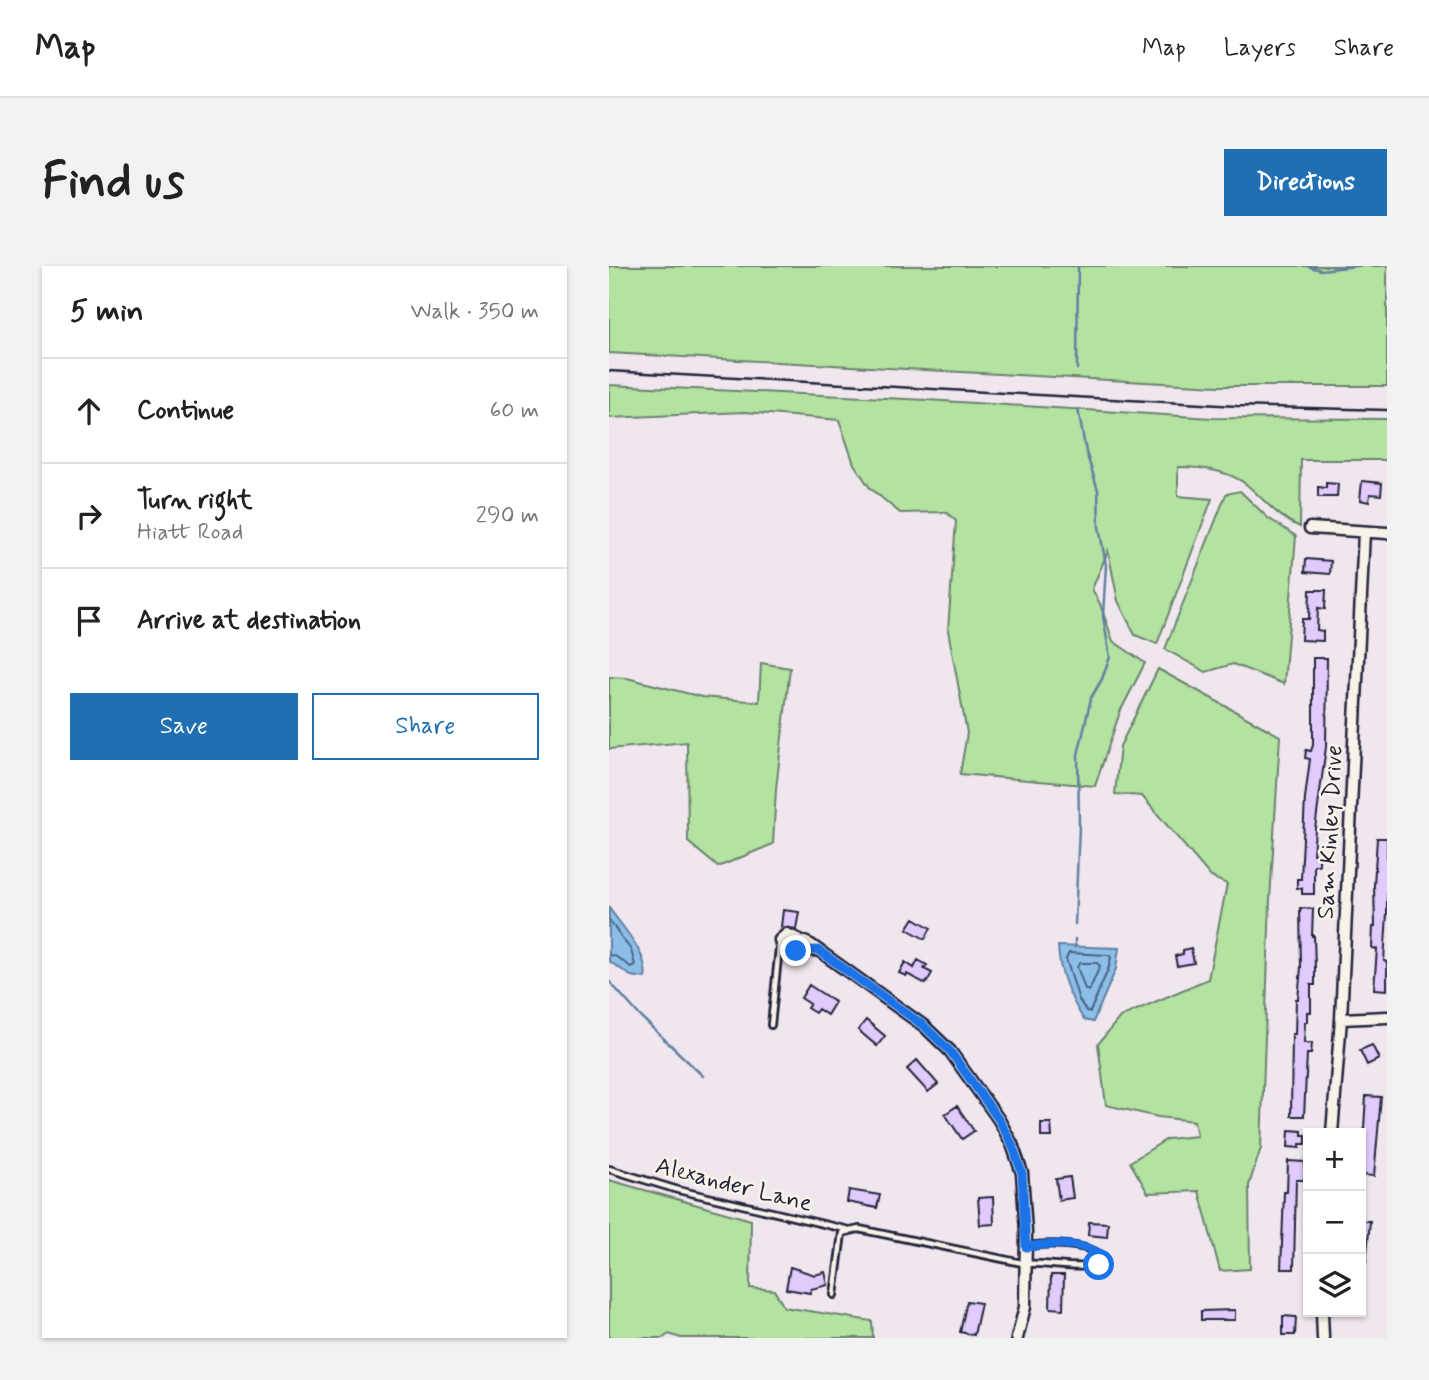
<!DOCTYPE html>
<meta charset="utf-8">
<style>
body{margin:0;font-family:Mynerve,sans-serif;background:#f2f2f2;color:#222}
.controls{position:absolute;right:21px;bottom:21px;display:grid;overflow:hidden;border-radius:0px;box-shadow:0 2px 5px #0004}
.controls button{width:63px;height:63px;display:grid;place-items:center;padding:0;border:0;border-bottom:2px solid #e0e0e0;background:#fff;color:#222;font:35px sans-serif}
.stop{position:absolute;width:21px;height:21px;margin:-16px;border:5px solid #1a73e8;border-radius:50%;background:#fff}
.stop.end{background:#1a73e8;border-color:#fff;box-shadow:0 2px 7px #0008}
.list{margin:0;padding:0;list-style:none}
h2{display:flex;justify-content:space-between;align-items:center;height:91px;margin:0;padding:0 28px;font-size:30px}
h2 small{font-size:23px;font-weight:400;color:#767676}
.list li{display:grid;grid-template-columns:46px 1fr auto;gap:21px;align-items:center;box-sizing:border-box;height:105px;padding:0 28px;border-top:2px solid #e0e0e0}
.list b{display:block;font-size:26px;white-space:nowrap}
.list p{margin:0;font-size:23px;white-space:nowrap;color:#767676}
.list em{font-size:23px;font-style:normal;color:#767676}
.actions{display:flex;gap:14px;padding:21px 28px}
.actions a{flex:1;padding:16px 0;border:2px solid #1f6fb2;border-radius:0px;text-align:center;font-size:24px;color:#1f6fb2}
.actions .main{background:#1f6fb2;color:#fff}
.icon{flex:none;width:38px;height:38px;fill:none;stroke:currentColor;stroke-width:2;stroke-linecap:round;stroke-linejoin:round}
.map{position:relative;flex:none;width:778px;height:1072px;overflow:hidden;border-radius:0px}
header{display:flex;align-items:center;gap:42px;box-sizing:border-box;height:98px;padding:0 35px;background:#fff;border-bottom:2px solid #e0e0e0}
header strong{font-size:33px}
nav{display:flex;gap:38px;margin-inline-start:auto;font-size:24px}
.intro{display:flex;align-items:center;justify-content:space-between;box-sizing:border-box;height:168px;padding:0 42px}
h1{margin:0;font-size:49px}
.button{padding:18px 32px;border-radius:0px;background:#1f6fb2;color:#fff;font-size:24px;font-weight:700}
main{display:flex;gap:42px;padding:0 42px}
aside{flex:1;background:#fff;border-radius:0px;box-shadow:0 2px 5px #0004}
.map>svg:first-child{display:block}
.green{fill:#b3e2a1;stroke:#6a826e;stroke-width:2}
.water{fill:#8bbfe8;stroke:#6180a3;stroke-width:2}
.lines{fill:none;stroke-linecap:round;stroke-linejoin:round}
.shore{stroke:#4c6180;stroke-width:2}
.stream{stroke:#6180a3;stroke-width:2.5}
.building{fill:#e0cbfc;stroke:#22223b;stroke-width:2}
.lane-casing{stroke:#22223b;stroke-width:10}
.street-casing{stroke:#22223b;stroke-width:15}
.lane{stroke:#f7f3e8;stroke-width:4.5}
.street{stroke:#f7f3e8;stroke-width:10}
.rail{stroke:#22223b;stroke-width:2.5}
.route{stroke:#1a73e8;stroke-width:9}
.labels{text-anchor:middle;stroke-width:5;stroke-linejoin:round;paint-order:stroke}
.street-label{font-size:24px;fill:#22223b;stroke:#f7f3e8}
</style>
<header>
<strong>Map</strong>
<nav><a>Map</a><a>Layers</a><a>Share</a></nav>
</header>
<div class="intro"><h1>Find us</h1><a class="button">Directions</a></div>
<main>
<aside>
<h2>5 min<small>Walk · 350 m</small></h2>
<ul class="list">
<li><svg class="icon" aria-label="ahead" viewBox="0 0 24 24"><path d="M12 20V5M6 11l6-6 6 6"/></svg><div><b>Continue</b></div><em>60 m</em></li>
<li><svg class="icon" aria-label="right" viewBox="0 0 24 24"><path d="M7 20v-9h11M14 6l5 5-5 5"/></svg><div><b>Turn right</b><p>Hiatt Road</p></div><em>290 m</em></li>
<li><svg class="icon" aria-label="arrive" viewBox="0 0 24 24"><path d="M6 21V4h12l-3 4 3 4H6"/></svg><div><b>Arrive at destination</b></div></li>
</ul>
<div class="actions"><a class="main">Save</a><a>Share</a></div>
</aside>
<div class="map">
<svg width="778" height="1072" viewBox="0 0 778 1072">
<rect width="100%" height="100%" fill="#f0e7ee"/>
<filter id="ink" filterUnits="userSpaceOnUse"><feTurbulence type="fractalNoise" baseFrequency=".0143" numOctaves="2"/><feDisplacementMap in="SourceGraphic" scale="14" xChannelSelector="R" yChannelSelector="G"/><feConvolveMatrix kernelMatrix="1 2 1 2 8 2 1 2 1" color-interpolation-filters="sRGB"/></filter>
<g filter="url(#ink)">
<path class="green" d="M 0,0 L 778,0 L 778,120 L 609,120 L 0,87 Z
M 0,119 L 318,134 L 603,152 L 778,153 L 778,194 L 692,194 L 691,261 C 668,251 657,235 638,219 C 619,204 592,201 569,201 L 569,230 L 603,233 L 548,378 L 526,369 L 509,335 L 499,285 L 483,323 L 491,338 L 504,375 L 536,397 L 511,446 L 486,520 L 351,508 L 358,467 L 339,364 L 347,255 L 337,246 L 291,247 L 261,222 L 245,198 L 230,154 L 136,146 L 0,152 Z
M 631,225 L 659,252 L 687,270 L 675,418 L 624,398 L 597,406 L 556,383 L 617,228 Z
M 152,397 L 181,402 L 167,523 L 164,578 L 109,601 L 79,576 L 78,476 L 0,483 L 0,411 L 18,412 L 93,431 L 150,436 Z
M 549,403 L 671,470 L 661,634 L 652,882 L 640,919 L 641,1003 L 611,1005 L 590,925 L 539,927 L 521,896 L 558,873 L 588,870 L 585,855 L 549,851 L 497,839 L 489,778 L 511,751 L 599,713 L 618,618 L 602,611 L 533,530 L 506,528 L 511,480 Z
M 0,914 L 142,954 L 141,1022 L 165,1024 L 175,1041 L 263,1055 L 264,1072 L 72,1072 L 60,1068 L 54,1072 L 0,1072 Z"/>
<path class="water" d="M 0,642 C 12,659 41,690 36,712 L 22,710 L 0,695 Z
M 449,680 L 510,682 L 507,703 L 484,756 L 475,754 C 461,732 450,707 449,680 Z"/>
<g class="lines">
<path class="shore" d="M 0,654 L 22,684 L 26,699 L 22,701 L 6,690 L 0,689
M 460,687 L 499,689 L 502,691 L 500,701 L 481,746 L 477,745 L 470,734 L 457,693 Z
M 471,697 L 488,697 L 491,700 L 480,725 L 476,723 L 468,701 Z"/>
<path class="stream" d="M 698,0 L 712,4 L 747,0
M 468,103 L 469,0
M 466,658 L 470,560 L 469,489 L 482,432 L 493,413 L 501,391 L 494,350 L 497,299 L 490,261 L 489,224 L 477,186 L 469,143
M 466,673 L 466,681
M 0,715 L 32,751 L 94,810"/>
</g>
<path class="building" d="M 753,215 L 773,217 L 772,229 L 761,228 L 760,236 L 751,234 Z
M 717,217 L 729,218 L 728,231 L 709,231 L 709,221 L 717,222 Z
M 697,293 L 722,295 L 721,308 L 696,306 Z
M 701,324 L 717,324 L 716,343 L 709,342 L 708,364 L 714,365 L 714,375 L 692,374 L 693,353 L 700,353 Z
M 704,392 L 718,392 L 717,481 L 706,563 L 704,588 L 710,589 L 710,599 L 705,599 L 705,628 L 693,628 L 693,622 L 688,622 L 688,613 L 692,613 L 696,532 L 701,493 L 696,492 L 697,484 L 702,485 L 704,479 Z
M 768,572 L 778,572 L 778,648 L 775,695 L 778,696 L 778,724 L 765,723 L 768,683 L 763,682 L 764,661 L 766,661 L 765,619 Z
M 691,642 L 704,643 L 703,670 L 705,670 L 706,702 L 706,719 L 702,719 L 702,746 L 698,746 L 698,756 L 696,756 L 695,777 L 703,777 L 702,788 L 698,788 L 695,850 L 682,850 L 683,768 L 686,768 L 687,733 L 689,733 L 692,701 Z
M 174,644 L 190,646 L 187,663 L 172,661 Z
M 305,652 L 322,662 L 316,673 L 298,663 Z
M 582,682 L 585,697 L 568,700 L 566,690 L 574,688 L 574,684 Z
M 309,694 L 318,699 L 315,703 L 323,707 L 317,718 L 298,708 L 297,710 L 290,707 L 296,696 L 305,702 Z
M 200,719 L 226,736 L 218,749 L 209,743 L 206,747 L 198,742 L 201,738 L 192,732 Z
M 257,754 L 276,770 L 268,780 L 249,764 Z
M 763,779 L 770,793 L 758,799 L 751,784 Z
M 308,794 L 329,818 L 319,826 L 298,803 Z
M 757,830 L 772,831 L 765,910 L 752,909 Z
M 348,840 L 365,865 L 353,873 L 336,848 Z
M 432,857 L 442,857 L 443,871 L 432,871 Z
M 680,864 L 693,865 L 693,869 L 697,869 L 697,878 L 691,878 L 691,882 L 679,881 Z
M 679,895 L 696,896 L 695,914 L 687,914 L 685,1003 L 672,1003 L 675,926 L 678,926 Z
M 461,911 L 464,932 L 450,934 L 447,913 Z
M 240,924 L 271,929 L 268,942 L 238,936 Z
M 384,931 L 385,958 L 371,959 L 369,932 Z
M 752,955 L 761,955 L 757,997 L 752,997 Z
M 480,956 L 499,957 L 498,971 L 479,969 Z
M 181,1001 L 206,1009 L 216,1006 L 219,1019 L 202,1023 L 201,1027 L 177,1023 Z
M 442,1009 L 455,1009 L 454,1043 L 441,1042 Z
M 358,1035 L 372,1037 L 365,1069 L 351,1066 Z
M 626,1044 L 626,1054 L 592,1054 L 592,1045 Z
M 674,1050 L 687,1051 L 686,1069 L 674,1069 Z"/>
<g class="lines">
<g class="lane-casing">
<path id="lane" d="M 162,759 L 170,682
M 0,903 L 69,924 L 240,964
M 225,1029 L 233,967 L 250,963 L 418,998 C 435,996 482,1006 493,996 L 493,991 C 481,977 437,977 419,980"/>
</g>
<g class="street-casing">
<path id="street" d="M 701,262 L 778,267
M 209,684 L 182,685 L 173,682 L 171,674 L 178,668 L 202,679 L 315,760 L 341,785 L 390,854 L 403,878 L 413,907 L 417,966 L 416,1041 L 408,1072
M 732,753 L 778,751
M 723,867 L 732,753 L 755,266
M 713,1046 L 714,1072"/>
</g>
<use href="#lane" class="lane"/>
<use href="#street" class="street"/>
<path class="rail" d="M 0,105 L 628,140 L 778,144"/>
</g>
</g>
<g class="lines" filter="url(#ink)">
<path class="route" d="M 187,685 L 209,684 L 315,760 L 341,785 L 390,854 L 403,878 L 413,907 L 417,981 C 439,977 472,976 492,988 L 493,993 L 490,999"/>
</g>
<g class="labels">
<g class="street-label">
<text transform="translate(720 566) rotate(-87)" y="8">Sam Kinley Drive</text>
<text transform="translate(125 918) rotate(14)" y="8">Alexander Lane</text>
</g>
</g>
</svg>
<div class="controls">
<button>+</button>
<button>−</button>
<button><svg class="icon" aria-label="layers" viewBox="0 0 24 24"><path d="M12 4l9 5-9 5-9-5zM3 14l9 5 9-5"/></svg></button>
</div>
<div class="stop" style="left:490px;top:999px"></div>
<div class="stop end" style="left:187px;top:685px"></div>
</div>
</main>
